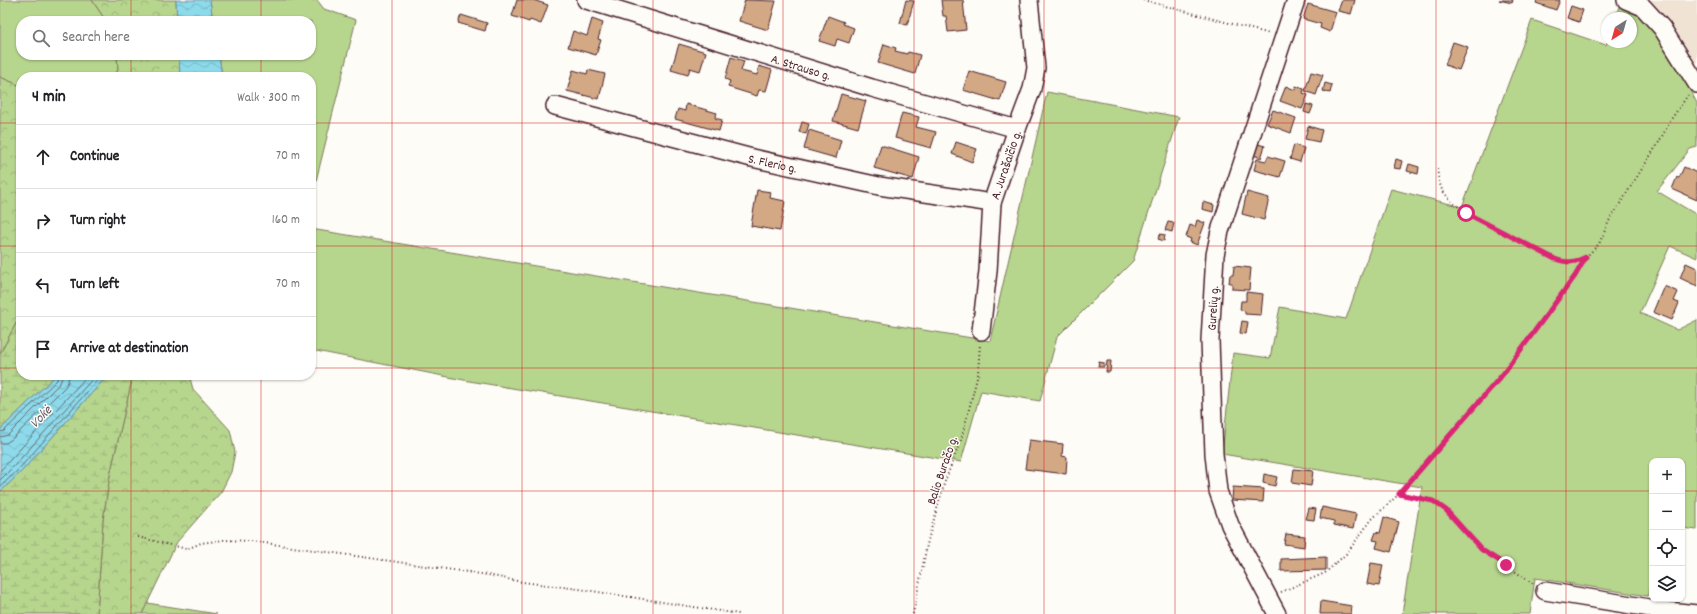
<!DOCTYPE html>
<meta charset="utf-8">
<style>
body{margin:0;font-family:Dekko,sans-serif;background:#f2f2f2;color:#202124}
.controls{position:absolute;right:12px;bottom:12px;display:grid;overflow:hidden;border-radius:8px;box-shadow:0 1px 3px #0004}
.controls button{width:36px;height:36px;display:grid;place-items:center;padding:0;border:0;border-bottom:1px solid #e0e0e0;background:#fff;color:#202124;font:20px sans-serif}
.compass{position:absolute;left:1601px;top:12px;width:36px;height:36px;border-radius:50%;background:#fff;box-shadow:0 1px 3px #0004;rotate:217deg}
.stop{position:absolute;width:12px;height:12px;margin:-9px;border:3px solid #db2777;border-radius:50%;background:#fff}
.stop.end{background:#db2777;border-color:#fff;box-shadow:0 1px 4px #0008}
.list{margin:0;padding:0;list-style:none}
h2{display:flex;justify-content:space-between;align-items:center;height:52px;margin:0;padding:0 16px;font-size:17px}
h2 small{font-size:13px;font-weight:400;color:#757577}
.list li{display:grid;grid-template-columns:26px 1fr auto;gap:12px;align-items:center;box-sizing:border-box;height:64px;padding:0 16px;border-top:1px solid #e0e0e0}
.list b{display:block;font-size:15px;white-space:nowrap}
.list em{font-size:13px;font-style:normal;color:#757577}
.icon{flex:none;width:22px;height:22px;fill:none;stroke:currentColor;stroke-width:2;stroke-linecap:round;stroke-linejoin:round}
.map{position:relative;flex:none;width:1697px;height:614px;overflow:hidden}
.search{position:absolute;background:#fff;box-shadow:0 1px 3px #0004;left:16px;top:16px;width:300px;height:44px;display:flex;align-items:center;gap:10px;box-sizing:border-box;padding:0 14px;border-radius:16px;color:#757577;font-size:15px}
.panel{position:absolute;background:#fff;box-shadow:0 1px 3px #0004;left:16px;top:72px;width:300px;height:308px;border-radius:16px}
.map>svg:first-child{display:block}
.built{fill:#f0e3d4}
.grass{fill:#b6d58d;stroke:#807a5c}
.forest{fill:url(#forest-crowns);stroke:#807a5c}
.wetland{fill:url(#wetland-marsh);stroke:#807a5c}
.water{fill:url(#water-waves);stroke:#728f9e}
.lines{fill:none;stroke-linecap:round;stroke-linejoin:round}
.shore{stroke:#646a77;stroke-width:1}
.building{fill:#d2a984;stroke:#4a1f2b}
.minor-casing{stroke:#4a1f2b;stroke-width:20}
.path{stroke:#4a1f2b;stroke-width:2;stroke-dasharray:1 3;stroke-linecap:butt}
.minor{stroke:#fdfcf7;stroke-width:17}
.route{stroke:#db2777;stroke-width:5}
.grid{fill:none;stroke:#d62828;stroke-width:1;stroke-opacity:0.55}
.labels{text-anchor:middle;stroke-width:3;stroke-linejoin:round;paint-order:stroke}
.street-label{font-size:13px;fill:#4a1f2b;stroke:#fdfcf7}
.water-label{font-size:14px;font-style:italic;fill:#5e5764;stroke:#fdfcf7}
</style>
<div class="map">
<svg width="1697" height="614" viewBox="0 0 1697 614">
<defs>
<pattern id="forest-crowns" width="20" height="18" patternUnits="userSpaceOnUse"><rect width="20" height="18" fill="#b6d58d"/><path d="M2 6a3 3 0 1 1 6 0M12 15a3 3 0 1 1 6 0" fill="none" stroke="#9eb67a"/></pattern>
<pattern id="wetland-marsh" width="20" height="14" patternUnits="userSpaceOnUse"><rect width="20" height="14" fill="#b6d58d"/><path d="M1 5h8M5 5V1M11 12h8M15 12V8" fill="none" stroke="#9eb67a"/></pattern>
<pattern id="water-waves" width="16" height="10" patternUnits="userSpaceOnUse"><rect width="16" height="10" fill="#8cdaea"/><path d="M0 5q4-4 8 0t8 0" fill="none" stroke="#7abbc9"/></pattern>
</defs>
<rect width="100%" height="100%" fill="#fdfcf7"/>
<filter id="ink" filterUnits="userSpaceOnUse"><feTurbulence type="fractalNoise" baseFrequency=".025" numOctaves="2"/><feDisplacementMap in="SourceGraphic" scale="8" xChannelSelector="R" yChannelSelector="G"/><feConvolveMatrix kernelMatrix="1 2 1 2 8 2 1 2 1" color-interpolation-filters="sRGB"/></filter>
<g filter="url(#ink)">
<path class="built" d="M 1647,0 L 1697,0 L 1697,75 Z"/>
<path class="grass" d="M 0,0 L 92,0 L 106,21 L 21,21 L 21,55 L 117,55 L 118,69 L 115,77 L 21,77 L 21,86 L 0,77 Z
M 210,0 L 317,0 L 324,9 L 356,20 L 311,201 L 311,77 L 222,77 L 219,55 L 311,55 L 311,21 L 213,21 Z
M 1621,1 L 1636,9 L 1661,38 L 1697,103 L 1697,147 L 1690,149 L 1657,191 L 1697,215 L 1697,258 L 1670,246 L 1640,313 L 1677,330 L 1697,320 L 1697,530 L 1682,528 L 1682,461 L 1652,461 L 1652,576 L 1648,596 L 1535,578 L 1530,614 L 1402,614 L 1422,487 L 1222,454 L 1233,353 L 1270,358 L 1280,307 L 1346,319 L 1391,189 L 1462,207 L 1532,20 L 1606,45 L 1607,42 L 1631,42 L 1631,18 L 1615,18 Z
M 1047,92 L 1179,117 L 1133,261 L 1057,337 L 1040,401 L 981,391 L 961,462 L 469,381 L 311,350 L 311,229 L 990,341 Z
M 147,603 L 217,614 L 142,614 Z"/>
<path class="forest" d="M 92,0 L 176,0 L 177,21 L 106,21 Z
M 117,55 L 179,55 L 180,77 L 115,77 L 118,69 Z
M 0,77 L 21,86 L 21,314 L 0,354 Z
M 133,375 L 189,375 L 193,389 L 230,430 L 235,452 L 231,472 L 221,492 L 177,542 L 142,614 L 97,614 L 103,520 L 110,475 Z"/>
<path class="wetland" d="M 21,314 L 21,375 L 56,375 L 0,430 L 0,354 Z
M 108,375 L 133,375 L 110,475 L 103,520 L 97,614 L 0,614 L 0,492 L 21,472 Z"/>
<path class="water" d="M 176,0 L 210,0 L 213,21 L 177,21 Z
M 179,55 L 219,55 L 222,77 L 180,77 Z
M 56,375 L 108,375 L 21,472 L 0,492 L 0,430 Z"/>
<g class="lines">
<path class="shore" d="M 0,432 L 4,431 L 57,380 L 58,375
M 0,437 L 8,435 L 60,383 L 63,375
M 0,443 L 6,443 L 12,439 L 65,387 L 68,382 L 69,375
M 0,471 L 88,375
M 0,480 L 14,466 L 96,375
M 0,487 L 18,470 L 102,375"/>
</g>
<path class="building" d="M 517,0 L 533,0 L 548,5 L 541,24 L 530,20 L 529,22 L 512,16 Z
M 745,0 L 776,1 L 768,30 L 739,21 Z
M 906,0 L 914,1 L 907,25 L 900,23 Z
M 941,0 L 963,0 L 966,30 L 948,32 L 946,16 L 943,16 Z
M 1342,0 L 1355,0 L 1351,14 L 1338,11 Z
M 1499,0 L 1513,0 L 1512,3 Z
M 1537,0 L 1560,0 L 1556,10 L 1536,3 Z
M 1308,4 L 1336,12 L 1330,32 L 1320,28 L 1321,24 L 1303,19 Z
M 1571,6 L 1583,10 L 1579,22 L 1567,18 Z
M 461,15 L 487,23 L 485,31 L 458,23 Z
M 828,16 L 844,22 L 843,24 L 854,28 L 849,43 L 837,39 L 835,46 L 819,41 Z
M 592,19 L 603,23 L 598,39 L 601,40 L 596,55 L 568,47 L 573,31 L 587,36 Z
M 1453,42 L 1468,47 L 1459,70 L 1445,65 Z
M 679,44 L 706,52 L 700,71 L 690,68 L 688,75 L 671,70 Z
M 884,44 L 896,48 L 895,51 L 907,54 L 908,52 L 920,55 L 915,74 L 878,63 Z
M 731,57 L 744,61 L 741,71 L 757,75 L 759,66 L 772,70 L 766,91 L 759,90 L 757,96 L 728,87 L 730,81 L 725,79 Z
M 573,70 L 587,74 L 588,70 L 605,74 L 599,99 L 567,91 Z
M 969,71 L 1006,82 L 1000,101 L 963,90 Z
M 1311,72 L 1323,75 L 1316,95 L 1305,91 Z
M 1325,83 L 1332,85 L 1330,93 L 1323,91 Z
M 1286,86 L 1295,90 L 1296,86 L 1304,89 L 1303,93 L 1308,95 L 1302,109 L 1280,101 Z
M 841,94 L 866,101 L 858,128 L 833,121 Z
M 686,104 L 717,113 L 715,118 L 722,120 L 719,131 L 675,119 L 678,109 L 685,111 Z
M 1306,104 L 1313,106 L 1310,114 L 1304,112 Z
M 1273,110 L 1296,118 L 1291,133 L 1267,124 Z
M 902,113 L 919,117 L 916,127 L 936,132 L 931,148 L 895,138 Z
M 802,122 L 809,124 L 806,134 L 799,132 Z
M 1308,126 L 1322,130 L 1319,142 L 1305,139 Z
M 809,130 L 841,140 L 836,158 L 804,149 Z
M 956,142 L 977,149 L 972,162 L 952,154 Z
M 1254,143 L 1265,146 L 1261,158 L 1251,154 Z
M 881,145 L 919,157 L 913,179 L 874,168 Z
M 1294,145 L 1304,148 L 1300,162 L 1290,159 Z
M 1268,156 L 1285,161 L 1280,177 L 1254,170 L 1257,159 L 1266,161 Z
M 1396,159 L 1402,161 L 1400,169 L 1394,168 Z
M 1409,164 L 1419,167 L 1418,174 L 1407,171 Z
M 1684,167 L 1697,173 L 1697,200 L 1672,189 L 1677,177 L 1679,178 Z
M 757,190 L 771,192 L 770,198 L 785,201 L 780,231 L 751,226 Z
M 1247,192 L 1269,198 L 1264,220 L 1242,214 Z
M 1203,202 L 1214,205 L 1213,212 L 1202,209 Z
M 1197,220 L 1205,223 L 1197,245 L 1190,242 L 1191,239 L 1186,237 L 1190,225 L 1195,227 Z
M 1168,222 L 1174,223 L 1172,232 L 1165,230 Z
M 1160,234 L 1165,235 L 1164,241 L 1158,239 Z
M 1686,263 L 1697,268 L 1697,286 L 1680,278 Z
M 1234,266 L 1251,268 L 1249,290 L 1232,289 L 1232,283 L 1229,283 L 1230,275 L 1233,275 Z
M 1664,286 L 1678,292 L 1674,301 L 1679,303 L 1672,320 L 1653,312 Z
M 1246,292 L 1263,294 L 1261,315 L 1245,314 L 1245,311 L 1240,310 L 1241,301 L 1246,301 Z
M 1242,321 L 1248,322 L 1246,334 L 1240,333 Z
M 1107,361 L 1111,361 L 1110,372 L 1106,372 Z
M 1099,362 L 1104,363 L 1104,367 L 1098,367 Z
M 1029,440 L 1063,444 L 1062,456 L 1067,457 L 1066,474 L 1025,469 Z
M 1294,469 L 1313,471 L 1311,486 L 1292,483 Z
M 1264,474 L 1277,477 L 1275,486 L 1263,483 Z
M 1233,487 L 1264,489 L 1263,502 L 1232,500 Z
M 1322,507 L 1356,514 L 1353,529 L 1334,525 L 1334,521 L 1320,518 Z
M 1309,508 L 1316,509 L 1314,520 L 1306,519 Z
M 1384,517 L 1399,522 L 1391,552 L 1376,548 L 1378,541 L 1373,540 L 1376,532 L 1380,533 Z
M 1286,534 L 1305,536 L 1304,547 L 1284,544 Z
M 1326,557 L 1326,570 L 1281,571 L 1281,559 Z
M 1371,563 L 1383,565 L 1379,586 L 1367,584 Z
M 1321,601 L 1352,606 L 1351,614 L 1320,614 Z"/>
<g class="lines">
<g class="minor-casing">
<g id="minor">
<path id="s1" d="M 586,0 L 872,88 L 1017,129"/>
<path d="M 1626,0 L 1643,7 L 1662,28 L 1697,84"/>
<path id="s2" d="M 555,106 L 752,158 L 879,186 L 992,203"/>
<path id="s3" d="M 981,331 L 988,271 L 992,203 L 1017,129 L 1032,89 L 1036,68 L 1029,0"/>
<path d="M 1545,591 L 1668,611 L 1697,614"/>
<path id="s4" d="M 1277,614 L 1230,525 L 1218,491 L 1214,454 L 1210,340 L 1215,255 L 1220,231 L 1296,0"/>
</g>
</g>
<path class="path" d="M 1143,0 L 1270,34
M 1437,169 L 1439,181 L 1442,190 L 1452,202 L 1466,213 L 1555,259 L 1568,263 L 1578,262 L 1586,257 L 1599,244 L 1609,221 L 1659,142 L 1672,118 L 1688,95
M 1399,494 L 1433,501 L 1446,510 L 1482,550 L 1534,584
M 138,537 L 187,549 L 201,543 L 224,540 L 251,541 L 488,575 L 522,582 L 579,589 L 739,614
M 1281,592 L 1325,573 L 1346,554 L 1372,519 L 1399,494 L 1503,374 L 1575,276 L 1586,257
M 913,614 L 928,540 L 945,481 L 961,440 L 978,374 L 980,344"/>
<use href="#minor" class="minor"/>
</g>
</g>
<g class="lines" filter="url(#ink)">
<path class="route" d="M 1466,213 L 1555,259 C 1567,263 1574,263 1586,257 L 1575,276 L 1503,374 L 1399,494 L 1433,501 L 1446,510 L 1482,550 L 1506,565"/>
</g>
<path class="grid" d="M 131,0 L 131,21M 261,0 L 261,21M 392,0 L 392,614M 522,0 L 522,614M 653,0 L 653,614M 783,0 L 783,614M 914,0 L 914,614M 1044,0 L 1044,614M 1175,0 L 1175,614M 1305,0 L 1305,614M 1436,0 L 1436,614M 1566,0 L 1566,614M 131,55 L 131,77M 261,55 L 261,77M 0,123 L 21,123M 311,123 L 1697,123M 0,246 L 21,246M 311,246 L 1697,246M 0,368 L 21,368M 311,368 L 1697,368M 131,375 L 131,614M 261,375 L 261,614M 0,491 L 1652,491M 1682,491 L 1697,491"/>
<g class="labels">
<g class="street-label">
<text dy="5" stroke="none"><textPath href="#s1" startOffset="225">A. Strauso g.</textPath></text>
<text dy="5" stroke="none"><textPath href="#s2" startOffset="225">S. Flerio g.</textPath></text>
<text dy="5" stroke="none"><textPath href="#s3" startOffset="169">A. Jurašaičio g.</textPath></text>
<text dy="5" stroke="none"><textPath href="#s4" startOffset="320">Gurelių g.</textPath></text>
<text transform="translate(941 470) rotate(-71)" y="5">Balio Buračo g.</text>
</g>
<g class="water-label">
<text transform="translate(40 416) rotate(-46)" y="5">Vokė</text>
</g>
</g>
</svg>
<div class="controls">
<button>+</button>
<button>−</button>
<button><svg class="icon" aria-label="locate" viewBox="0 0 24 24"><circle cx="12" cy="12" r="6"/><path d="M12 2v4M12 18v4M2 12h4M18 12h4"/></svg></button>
<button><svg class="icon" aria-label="layers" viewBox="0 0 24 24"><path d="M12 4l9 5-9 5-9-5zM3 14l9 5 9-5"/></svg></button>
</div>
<svg class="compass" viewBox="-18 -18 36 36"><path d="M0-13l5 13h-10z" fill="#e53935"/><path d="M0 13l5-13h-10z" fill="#757577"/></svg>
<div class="stop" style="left:1466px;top:213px"></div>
<div class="stop end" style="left:1506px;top:565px"></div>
<div class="search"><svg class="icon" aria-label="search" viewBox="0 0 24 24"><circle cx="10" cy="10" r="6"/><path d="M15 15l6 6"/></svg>Search here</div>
<section class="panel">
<h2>4 min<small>Walk · 300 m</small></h2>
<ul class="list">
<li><svg class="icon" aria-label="ahead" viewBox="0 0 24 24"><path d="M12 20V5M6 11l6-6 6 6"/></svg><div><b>Continue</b></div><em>70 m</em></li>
<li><svg class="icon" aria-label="right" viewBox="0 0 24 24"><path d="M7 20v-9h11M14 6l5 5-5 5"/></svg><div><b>Turn right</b></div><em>160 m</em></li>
<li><svg class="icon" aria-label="left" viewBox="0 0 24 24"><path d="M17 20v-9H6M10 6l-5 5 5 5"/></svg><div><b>Turn left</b></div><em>70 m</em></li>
<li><svg class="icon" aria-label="arrive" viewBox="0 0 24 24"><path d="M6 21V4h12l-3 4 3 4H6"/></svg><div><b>Arrive at destination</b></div></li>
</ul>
</section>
</div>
